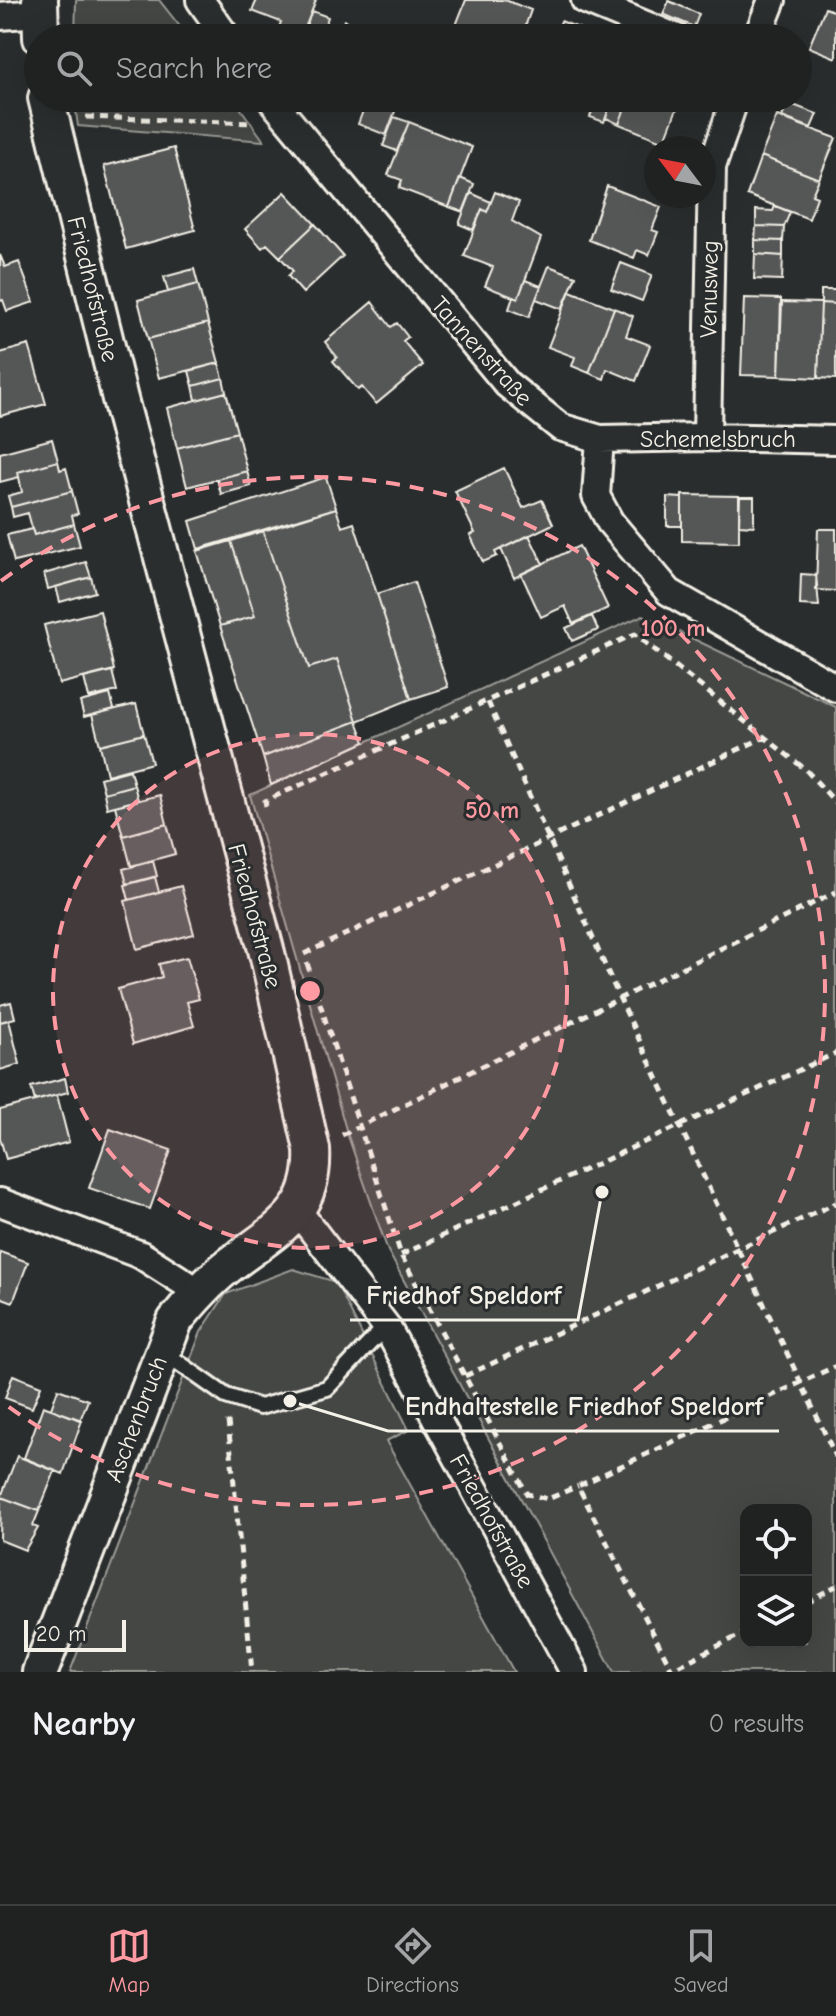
<!DOCTYPE html>
<meta charset="utf-8">
<style>
body{margin:0;font-family:"Comic Neue",sans-serif;background:#282a2a;color:#f1f3f6}
.controls{position:absolute;right:24px;bottom:24px;display:grid;overflow:hidden;border-radius:16px;box-shadow:0 8px 32px #0002}
.controls button{width:72px;height:72px;display:grid;place-items:center;padding:0;border:0;border-bottom:2px solid #3d3f40;background:#202222;color:#f1f3f6;font:40px sans-serif}
.compass{position:absolute;left:644px;top:136px;width:72px;height:72px;border-radius:50%;background:#202222;box-shadow:0 8px 32px #0002;rotate:302deg}
.scale{position:absolute;left:24px;bottom:20px;width:102px;box-sizing:border-box;padding-left:8px;border:4px solid #f4f1e8;border-top:0;font-size:22px;line-height:28px;white-space:nowrap;color:#f4f1e8;-webkit-text-stroke:6px #2a2d2e;paint-order:stroke}
.list{margin:0;padding:0;list-style:none}
h2{display:flex;justify-content:space-between;align-items:center;height:104px;margin:0;padding:0 32px;font-size:34px}
h2 small{font-size:26px;font-weight:400;color:#a2a4a5}
.icon{flex:none;width:44px;height:44px;fill:none;stroke:currentColor;stroke-width:2;stroke-linecap:round;stroke-linejoin:round}
.map{position:relative;flex:none;width:836px;height:1672px;overflow:hidden}
.search{position:absolute;background:#202222;box-shadow:0 8px 32px #0002;left:24px;right:24px;top:24px;height:88px;display:flex;align-items:center;gap:20px;box-sizing:border-box;padding:0 28px;border-radius:44px;color:#a2a4a5;font-size:30px}
.sheet{height:232px;background:#202222}
nav{display:flex;justify-content:space-around;align-items:center;box-sizing:border-box;height:112px;border-top:2px solid #3d3f40;background:#202222;font-size:22px;color:#a2a4a5}
nav a{display:grid;justify-items:center;gap:4px}
nav .on{color:#ff9aa2}
.map>svg:first-child{display:block}
.green{fill:#444645;stroke:#9c9c96;stroke-width:2;fill-rule:evenodd}
.building{fill:#555756;stroke:#f4f1e8;stroke-width:2}
.lines{fill:none;stroke-linecap:round;stroke-linejoin:round}
.service-casing{stroke:#f4f1e8;stroke-width:20}
.minor-casing{stroke:#f4f1e8;stroke-width:32}
.tertiary-casing{stroke:#f4f1e8;stroke-width:40}
.path{stroke:#f4f1e8;stroke-width:5;stroke-dasharray:8 6;stroke-linecap:butt}
.service{stroke:#2a2d2e;stroke-width:14}
.minor{stroke:#2a2d2e;stroke-width:26}
.tertiary{stroke:#2a2d2e;stroke-width:34}
.ring{fill:none;stroke:#ff9aa2;stroke-width:4;stroke-dasharray:14 10}
.labels{text-anchor:middle;stroke-width:6;stroke-linejoin:round;paint-order:stroke}
.street-label{font-size:24px;fill:#f4f1e8;stroke:#2a2d2e}
.centre{fill:#ff9aa2;stroke:#2a2d2e;stroke-width:4}
.ring-label{font-size:24px;text-anchor:middle;font-weight:bold;fill:#ff9aa2;stroke:#2a2d2e;stroke-width:6;stroke-linejoin:round;paint-order:stroke}
.leader{fill:none;stroke:#f4f1e8;stroke-width:3}
.callout-dot{fill:#f4f1e8;stroke:#2a2d2e;stroke-width:3}
.callout-label{font-size:26px;text-anchor:middle;font-weight:bold;fill:#f4f1e8;stroke:#2a2d2e;stroke-width:6;stroke-linejoin:round;paint-order:stroke}
</style>
<div class="map">
<svg width="836" height="1672" viewBox="0 0 836 1672">
<rect width="100%" height="100%" fill="#2a2d2e"/>
<filter id="ink" filterUnits="userSpaceOnUse"><feTurbulence type="fractalNoise" baseFrequency=".0125" numOctaves="2"/><feDisplacementMap in="SourceGraphic" scale="16" xChannelSelector="R" yChannelSelector="G"/><feConvolveMatrix kernelMatrix="1 2 1 2 8 2 1 2 1" color-interpolation-filters="sRGB"/></filter>
<g filter="url(#ink)">
<path class="green" d="M 76,0 L 159,0 L 189,38 L 75,38 Z
M 74,98 L 233,98 L 264,141 L 78,126 Z
M 643,615 L 836,707 L 836,1672 L 614,1672 L 388,1251 L 347,1133 L 250,795 ZM 806,1510 L 806,1642 L 746,1642 L 746,1510 Z
M 293,1269 L 336,1282 L 409,1430 L 386,1441 L 514,1672 L 70,1672 L 201,1332 L 226,1294 Z"/>
<path class="building" d="M 257,0 L 316,0 L 301,38 L 275,38 L 281,22 L 252,11 Z
M 466,0 L 505,0 L 531,10 L 521,38 L 451,38 Z
M 669,1 L 699,14 L 694,27 L 663,14 Z
M 825,8 L 836,12 L 836,58 L 809,47 Z
M 312,11 L 328,17 L 322,34 L 321,38 L 301,38 Z
M 344,20 L 367,29 L 384,38 L 337,38 Z
M 561,21 L 589,32 L 587,38 L 554,38 Z
M 368,98 L 397,106 L 386,135 L 358,124 Z
M 597,98 L 613,98 L 604,122 L 590,117 Z
M 613,98 L 629,98 L 619,124 L 606,118 Z
M 629,98 L 681,98 L 664,142 L 619,124 Z
M 788,103 L 817,114 L 811,128 L 782,117 Z
M 777,116 L 836,138 L 819,179 L 761,156 Z
M 394,117 L 409,122 L 397,151 L 383,146 Z
M 409,122 L 472,147 L 449,207 L 399,188 L 402,180 L 388,175 Z
M 174,148 L 195,230 L 126,249 L 104,166 Z
M 761,156 L 819,179 L 812,195 L 817,197 L 809,219 L 747,195 Z
M 460,178 L 474,184 L 463,212 L 449,207 Z
M 607,186 L 661,207 L 652,230 L 658,232 L 649,255 L 637,250 L 634,258 L 589,240 Z
M 285,192 L 315,224 L 280,257 L 267,244 L 262,248 L 245,229 Z
M 495,192 L 519,202 L 512,221 L 541,238 L 518,299 L 485,286 L 493,267 L 464,256 L 482,209 L 487,212 Z
M 471,193 L 491,202 L 487,212 L 482,209 L 473,230 L 459,224 Z
M 775,206 L 790,212 L 784,227 L 756,226 L 756,210 L 773,211 Z
M 315,224 L 343,256 L 303,293 L 288,276 L 293,271 L 280,257 Z
M 756,226 L 784,227 L 783,241 L 755,240 Z
M 755,240 L 783,241 L 783,256 L 755,254 Z
M 755,254 L 783,256 L 782,280 L 754,279 Z
M 0,255 L 5,267 L 19,262 L 34,302 L 7,311 L 3,300 L 0,301 Z
M 621,263 L 652,275 L 642,301 L 611,289 Z
M 549,266 L 576,276 L 562,309 L 536,299 Z
M 194,269 L 198,284 L 168,292 L 164,277 Z
M 525,280 L 541,286 L 529,317 L 509,309 L 513,297 L 518,299 Z
M 198,284 L 208,323 L 148,339 L 138,300 Z
M 821,290 L 836,290 L 836,304 L 821,303 Z
M 570,291 L 614,308 L 589,373 L 572,366 L 575,357 L 548,347 Z
M 744,298 L 781,299 L 779,376 L 741,375 Z
M 372,302 L 391,327 L 397,323 L 408,337 L 403,341 L 423,365 L 376,404 L 362,387 L 358,390 L 333,361 L 337,357 L 325,342 Z
M 782,302 L 821,303 L 818,378 L 779,376 Z
M 821,303 L 836,304 L 836,379 L 818,378 Z
M 614,308 L 633,316 L 626,336 L 650,345 L 636,381 L 607,369 L 604,379 L 589,373 Z
M 208,323 L 219,363 L 159,378 L 148,339 Z
M 29,345 L 46,404 L 0,416 L 0,353 Z
M 219,363 L 223,378 L 193,386 L 189,371 Z
M 223,378 L 226,392 L 196,400 L 193,386 Z
M 226,392 L 237,432 L 177,448 L 167,408 Z
M 237,432 L 247,471 L 187,487 L 177,448 Z
M 52,439 L 58,461 L 18,472 L 19,477 L 0,482 L 0,453 Z
M 58,461 L 60,470 L 66,468 L 72,491 L 11,507 L 8,496 L 22,492 L 18,472 Z
M 504,468 L 523,508 L 542,500 L 553,524 L 495,552 L 497,556 L 483,562 L 470,535 L 475,533 L 455,491 Z
M 247,471 L 251,486 L 221,494 L 217,479 Z
M 326,477 L 336,508 L 198,549 L 190,521 Z
M 72,491 L 78,514 L 72,515 L 74,524 L 34,535 L 28,513 L 13,517 L 11,507 Z
M 682,495 L 739,496 L 739,542 L 682,541 Z
M 667,497 L 682,498 L 682,526 L 667,526 Z
M 740,497 L 754,497 L 754,526 L 739,525 Z
M 336,508 L 342,527 L 354,523 L 411,699 L 357,721 L 337,659 L 309,668 L 263,531 Z
M 74,524 L 80,546 L 14,562 L 7,535 L 32,529 L 34,535 Z
M 818,529 L 836,529 L 836,591 L 816,590 Z
M 263,531 L 309,668 L 337,659 L 357,721 L 263,757 L 220,626 L 255,616 L 231,541 Z
M 529,535 L 543,564 L 514,578 L 501,549 Z
M 231,541 L 255,616 L 220,626 L 197,551 Z
M 579,546 L 608,608 L 573,624 L 565,606 L 541,617 L 521,574 Z
M 86,562 L 91,577 L 48,589 L 44,574 Z
M 801,574 L 816,575 L 819,606 L 800,605 Z
M 91,577 L 95,592 L 60,602 L 56,587 Z
M 414,582 L 448,687 L 411,699 L 377,594 Z
M 100,611 L 114,670 L 59,684 L 44,625 Z
M 592,616 L 598,630 L 572,641 L 566,628 Z
M 112,671 L 117,691 L 89,698 L 84,678 Z
M 110,694 L 114,709 L 84,717 L 80,702 Z
M 136,704 L 144,734 L 100,745 L 92,715 Z
M 357,721 L 365,742 L 271,785 L 263,757 Z
M 144,734 L 152,763 L 107,775 L 100,745 Z
M 130,770 L 134,785 L 104,793 L 100,778 Z
M 134,785 L 138,800 L 107,808 L 104,793 Z
M 160,795 L 167,824 L 123,836 L 115,806 Z
M 167,824 L 175,854 L 131,866 L 123,836 Z
M 153,861 L 157,876 L 127,884 L 123,869 Z
M 155,877 L 159,892 L 129,900 L 125,885 Z
M 181,886 L 194,934 L 137,949 L 125,901 Z
M 187,957 L 199,999 L 187,1002 L 194,1026 L 133,1044 L 118,989 L 162,977 L 159,964 Z
M 11,1002 L 15,1018 L 0,1022 L 0,1005 Z
M 9,1020 L 20,1064 L 0,1070 L 0,1022 Z
M 65,1078 L 68,1092 L 35,1101 L 31,1087 Z
M 57,1095 L 69,1142 L 6,1159 L 0,1138 L 0,1110 Z
M 110,1129 L 171,1150 L 150,1209 L 89,1188 Z
M 0,1252 L 28,1262 L 13,1302 L 0,1297 Z
M 13,1375 L 41,1386 L 32,1408 L 5,1398 Z
M 58,1389 L 88,1400 L 80,1420 L 51,1409 Z
M 43,1406 L 82,1420 L 63,1474 L 24,1458 Z
M 17,1456 L 55,1471 L 39,1511 L 1,1497 Z
M 1,1497 L 39,1511 L 33,1526 L 38,1528 L 25,1550 L 0,1540 Z"/>
<g class="lines">
<g class="service-casing">
<path id="service" d="M 162,1351 L 226,1396 L 260,1407 L 327,1388 L 386,1326"/>
</g>
<g class="minor-casing">
<path id="minor" d="M 200,0 L 227,38
M 585,0 L 677,38
M 0,16 L 39,13
M 757,38 L 772,0
M 270,98 L 507,384 L 560,427 L 600,439 L 707,437 L 836,440
M 707,437 L 712,167 L 735,98
M 600,439 L 596,496 L 610,522 L 669,592 L 836,688
M 0,1202 L 141,1255 L 199,1292
M 297,1210 L 386,1326 L 574,1672"/>
</g>
<g class="tertiary-casing">
<path id="tertiary" d="M 40,0 L 41,38
M 40,1672 L 175,1321 C 191,1301 207,1283 227,1267 C 273,1231 316,1215 312,1149 L 268,957 L 120,399 L 46,98"/>
</g>
<path class="path" d="M 86,117 L 252,123
M 488,702 L 619,997 L 836,1457
M 266,806 L 265,801 L 635,634 L 806,770 L 836,803
M 304,954 L 765,737
M 307,963 L 401,1255 L 527,1494 L 548,1499 L 578,1486
M 342,1135 L 836,892
M 401,1255 L 836,1053
M 465,1376 L 836,1203
M 228,1421 L 252,1672
M 806,1602 L 836,1586
M 666,1672 L 746,1632
M 673,1672 L 578,1486 L 836,1366"/>
<use href="#service" class="service"/>
<use href="#minor" class="minor"/>
<use href="#tertiary" class="tertiary"/>
</g>
</g>
<circle cx="310" cy="991" r="257" fill="#ff9aa2" fill-opacity=".12"/>
<g class="ring">
<circle cx="310" cy="991" r="257"/>
<path d="M1 581A514 514 0 1 1 1 1401"/>
</g>
<g class="labels">
<g class="street-label">
<text transform="translate(93 289) rotate(76)" y="8">Friedhofstraße</text>
<text transform="translate(709 289) rotate(-89)" y="8">Venusweg</text>
<text transform="translate(482 351) rotate(48)" y="8">Tannenstraße</text>
<text x="718" y="447">Schemelsbruch</text>
<text transform="translate(255 916) rotate(75)" y="8">Friedhofstraße</text>
<text transform="translate(136 1419) rotate(-69)" y="8">Aschenbruch</text>
<text transform="translate(492 1521) rotate(61)" y="8">Friedhofstraße</text>
</g>
</g>
<circle cx="310" cy="991" r="12" class="centre"/>
<g class="ring-label">
<text x="673" y="636">100 m</text>
<text x="492" y="818">50 m</text>
</g>
<path class="leader" d="M602 1192L578 1320H350M290 1401L388 1431H779"/>
<g class="callout-dot">
<circle cx="602" cy="1192" r="8"/>
<circle cx="290" cy="1401" r="8"/>
</g>
<g class="callout-label">
<text x="464" y="1304">Friedhof Speldorf</text>
<text x="584" y="1415">Endhaltestelle Friedhof Speldorf</text>
</g>
</svg>
<div class="controls">
<button><svg class="icon" aria-label="locate" viewBox="0 0 24 24"><circle cx="12" cy="12" r="6"/><path d="M12 2v4M12 18v4M2 12h4M18 12h4"/></svg></button>
<button><svg class="icon" aria-label="layers" viewBox="0 0 24 24"><path d="M12 4l9 5-9 5-9-5zM3 14l9 5 9-5"/></svg></button>
</div>
<svg class="compass" viewBox="-18 -18 36 36"><path d="M0-13l5 13h-10z" fill="#e53935"/><path d="M0 13l5-13h-10z" fill="#a2a4a5"/></svg>
<div class="scale">20 m</div>
<div class="search"><svg class="icon" aria-label="search" viewBox="0 0 24 24"><circle cx="10" cy="10" r="6"/><path d="M15 15l6 6"/></svg>Search here</div>
</div>
<section class="sheet">
<h2>Nearby<small>0 results</small></h2>
<ul class="list">
</ul>
</section>
<nav>
<a class="on"><svg class="icon" aria-label="map" viewBox="0 0 24 24"><path d="M3 6l6-2 6 2 6-2v14l-6 2-6-2-6 2zM9 4v14M15 6v14"/></svg>Map</a>
<a><svg class="icon" aria-label="directions" viewBox="0 0 24 24"><path d="M12 3l9 9-9 9-9-9zM9 14v-3h6M13 9l2 2-2 2"/></svg>Directions</a>
<a><svg class="icon" aria-label="saved" viewBox="0 0 24 24"><path d="M7 4h10v16l-5-4-5 4z"/></svg>Saved</a>
</nav>
